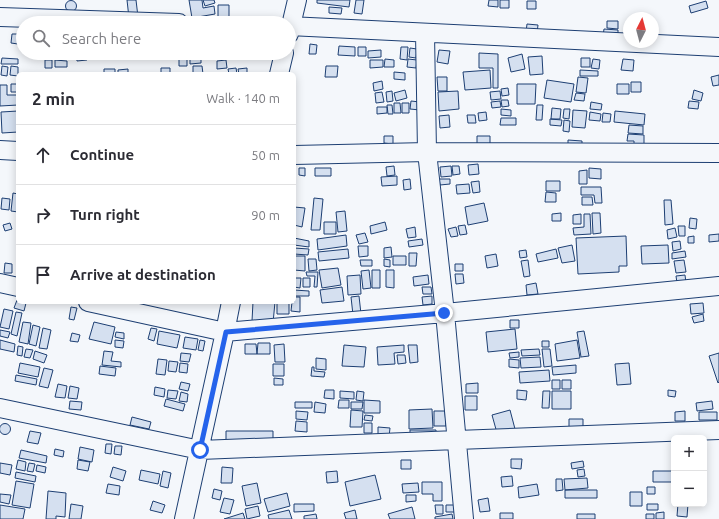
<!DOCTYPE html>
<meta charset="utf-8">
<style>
body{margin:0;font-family:Ubuntu,sans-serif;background:#f2f2f3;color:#2b2b33}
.controls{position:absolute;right:12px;bottom:12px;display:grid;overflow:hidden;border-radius:6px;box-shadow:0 2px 10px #0003}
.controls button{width:36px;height:36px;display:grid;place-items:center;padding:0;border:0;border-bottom:1px solid #e1e1e2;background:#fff;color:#2b2b33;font:20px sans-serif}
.compass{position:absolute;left:623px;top:12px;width:36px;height:36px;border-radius:50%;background:#fff;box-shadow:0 2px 10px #0003;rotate:6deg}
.stop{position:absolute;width:12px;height:12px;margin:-9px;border:3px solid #2563eb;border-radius:50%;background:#fff}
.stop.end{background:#2563eb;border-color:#fff;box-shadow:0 1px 4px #0008}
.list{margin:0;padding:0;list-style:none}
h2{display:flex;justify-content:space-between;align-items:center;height:52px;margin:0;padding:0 16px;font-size:17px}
h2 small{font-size:13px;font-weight:400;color:#7c7c81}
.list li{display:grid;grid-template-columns:26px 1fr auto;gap:12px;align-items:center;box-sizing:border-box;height:60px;padding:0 16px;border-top:1px solid #e1e1e2}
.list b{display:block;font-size:15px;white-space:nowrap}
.list em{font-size:13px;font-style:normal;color:#7c7c81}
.icon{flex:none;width:22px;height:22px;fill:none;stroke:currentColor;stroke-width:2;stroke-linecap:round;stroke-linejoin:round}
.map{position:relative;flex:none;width:719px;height:519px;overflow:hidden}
.search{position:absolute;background:#fff;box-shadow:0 2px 10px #0003;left:16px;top:16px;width:280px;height:44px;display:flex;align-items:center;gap:10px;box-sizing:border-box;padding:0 14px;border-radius:22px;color:#7c7c81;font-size:15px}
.panel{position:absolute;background:#fff;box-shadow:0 2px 10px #0003;left:16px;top:72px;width:280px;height:232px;border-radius:6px}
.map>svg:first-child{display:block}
.building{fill:#d5e0f0;stroke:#1d3f73}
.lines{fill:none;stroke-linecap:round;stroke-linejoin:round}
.minor-casing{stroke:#1d3f73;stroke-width:20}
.minor{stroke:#f4f7fb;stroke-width:18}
.route{stroke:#2563eb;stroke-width:5}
</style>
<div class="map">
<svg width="719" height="519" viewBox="0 0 719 519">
<rect width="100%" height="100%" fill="#f4f7fb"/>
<path class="building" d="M 127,0 L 136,0 L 138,17 L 129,18 Z
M 189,0 L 202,0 L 203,8 L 214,6 L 215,14 L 192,18 Z
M 203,0 L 214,0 L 215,3 L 205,6 Z
M 317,0 L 350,0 L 349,7 L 317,3 Z
M 356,0 L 364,0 L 362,14 L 354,13 Z
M 489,0 L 498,0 L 498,7 L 488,6 Z
M 500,0 L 509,0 L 509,8 L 500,8 Z
M65.5 6a5.5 5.5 0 1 1 11 0a5.5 5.5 0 1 1-11 0Z
M 527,1 L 536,1 L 536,9 L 527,9 Z
M 706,1 L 708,8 L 691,13 L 689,6 Z
M 218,5 L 229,5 L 229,23 L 218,23 Z
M 329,7 L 342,8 L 341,14 L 329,13 Z
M 607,21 L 618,21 L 618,29 L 607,28 Z
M 527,24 L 538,25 L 537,33 L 526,32 Z
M 604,29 L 618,30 L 618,37 L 603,36 Z
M 12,34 L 18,34 L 18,44 L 11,43 Z
M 310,44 L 317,45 L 316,54 L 309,54 Z
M 339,46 L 355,47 L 355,56 L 338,55 Z
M 358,47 L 366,47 L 366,56 L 358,56 Z
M 401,47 L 408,47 L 407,60 L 400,59 Z
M 410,48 L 417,49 L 416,58 L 409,57 Z
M 381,50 L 381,57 L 368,58 L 368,51 Z
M 439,50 L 450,51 L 448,64 L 437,62 Z
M 76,53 L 86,53 L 87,60 L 77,61 Z
M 479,53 L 498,54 L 498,88 L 493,88 L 493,68 L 479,68 Z
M 522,54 L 525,69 L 511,72 L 508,58 Z
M 179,56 L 187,56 L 187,66 L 179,66 Z
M 190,56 L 201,56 L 201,63 L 190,64 Z
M 542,56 L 543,74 L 530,75 L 528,57 Z
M 2,58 L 18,59 L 18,64 L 1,64 Z
M 581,58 L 590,58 L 590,67 L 581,67 Z
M 385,59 L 394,60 L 394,67 L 384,67 Z
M 408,59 L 417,60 L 416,68 L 407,67 Z
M 593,59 L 600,60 L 599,69 L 591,68 Z
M 623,59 L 634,60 L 633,71 L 621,70 Z
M 45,60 L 52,60 L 52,68 L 45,68 Z
M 55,60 L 67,61 L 67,67 L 55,67 Z
M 226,60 L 227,68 L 217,69 L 217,61 Z
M 370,60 L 383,60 L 383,67 L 370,68 Z
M 2,66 L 8,67 L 7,76 L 1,75 Z
M 11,66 L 18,67 L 18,76 L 10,75 Z
M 193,66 L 202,66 L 203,74 L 193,74 Z
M 326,66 L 338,66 L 337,77 L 325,77 Z
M 161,68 L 170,68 L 170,74 L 161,74 Z
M 236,68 L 237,74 L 229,74 L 228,69 Z
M 247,68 L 247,74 L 239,74 L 238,69 Z
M 104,69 L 115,69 L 115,74 L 104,74 Z
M 128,69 L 128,74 L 118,74 L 118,70 Z
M 490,70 L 491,88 L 465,90 L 463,72 Z
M 580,70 L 598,71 L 598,76 L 580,76 Z
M 394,72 L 405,73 L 405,80 L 394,79 Z
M 719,75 L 719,85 L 713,86 L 711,77 Z
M 437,77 L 447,77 L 447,91 L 438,91 Z
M 578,77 L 588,78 L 586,93 L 576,92 Z
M 547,80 L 574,84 L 571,102 L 544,98 Z
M 382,81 L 383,89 L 374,91 L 373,83 Z
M 631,82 L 641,82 L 641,92 L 631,92 Z
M 11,84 L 17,84 L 17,92 L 11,92 Z
M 517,84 L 536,84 L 535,104 L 517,104 Z
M 617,84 L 629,84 L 629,94 L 617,94 Z
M 0,85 L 7,85 L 7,95 L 18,95 L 18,105 L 0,106 Z
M 508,88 L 509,95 L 502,96 L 501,89 Z
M 405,90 L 407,98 L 396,101 L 394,93 Z
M 694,90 L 703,93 L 701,101 L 692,99 Z
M 392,91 L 393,101 L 387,102 L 386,92 Z
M 458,91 L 459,109 L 439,111 L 438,92 Z
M 500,91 L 501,99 L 491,100 L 490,92 Z
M 382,92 L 384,102 L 376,103 L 375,93 Z
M 576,93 L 585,94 L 584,101 L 574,100 Z
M 501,100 L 508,100 L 509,106 L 502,107 Z
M 411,101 L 420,102 L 420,110 L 410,109 Z
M 500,101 L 501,107 L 492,108 L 491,102 Z
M 689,101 L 699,102 L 698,109 L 688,108 Z
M 591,102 L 602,104 L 601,110 L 590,109 Z
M 394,103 L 400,103 L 401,113 L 394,113 Z
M 402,103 L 409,103 L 409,113 L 402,113 Z
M 387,105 L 392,105 L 393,114 L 388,114 Z
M 537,105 L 543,105 L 542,120 L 536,120 Z
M 377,107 L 387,107 L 387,113 L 377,114 Z
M 552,108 L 561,109 L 560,119 L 551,119 Z
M 501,109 L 511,110 L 511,116 L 501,115 Z
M 564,109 L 570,109 L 569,119 L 563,118 Z
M 573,110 L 587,111 L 585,128 L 572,127 Z
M 18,111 L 18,132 L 2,133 L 1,112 Z
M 615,111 L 645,114 L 644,125 L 614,122 Z
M 486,112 L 487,120 L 479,121 L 478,113 Z
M 590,112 L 601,114 L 600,121 L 589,120 Z
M 603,113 L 611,114 L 610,122 L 602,122 Z
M 449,115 L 450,127 L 440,128 L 439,116 Z
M 467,115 L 475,115 L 476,123 L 468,123 Z
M 501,118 L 516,118 L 516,125 L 500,125 Z
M 550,119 L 562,120 L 561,126 L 550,125 Z
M 564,120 L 570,121 L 569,132 L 563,131 Z
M 629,125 L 643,126 L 643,134 L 628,133 Z
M 628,134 L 644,135 L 644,150 L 634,150 L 634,141 L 627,141 Z
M 384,136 L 393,136 L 393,144 L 384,143 Z
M 477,136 L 490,136 L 490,145 L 477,145 Z
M 568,140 L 582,141 L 582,147 L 568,147 Z
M 478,164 L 479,174 L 469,175 L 468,165 Z
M 394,166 L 395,175 L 387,176 L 386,167 Z
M 451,166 L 452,176 L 441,177 L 440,167 Z
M 452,166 L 459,166 L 460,174 L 453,175 Z
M 299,168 L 305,168 L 305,176 L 299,175 Z
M 315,168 L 331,168 L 331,176 L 315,176 Z
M 589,168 L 601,169 L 601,179 L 589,178 Z
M 587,170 L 587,184 L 579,184 L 579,171 Z
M 397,176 L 397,185 L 382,186 L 381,177 Z
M 410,179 L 411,189 L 404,190 L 403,180 Z
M 439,179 L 450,179 L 450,184 L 440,185 Z
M 479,181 L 480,192 L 473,193 L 471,182 Z
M 546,181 L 560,181 L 560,191 L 546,191 Z
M 469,184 L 470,193 L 457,194 L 456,185 Z
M 581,187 L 601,187 L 602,203 L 595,203 L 594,195 L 581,195 Z
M 546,192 L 556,193 L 556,202 L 545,202 Z
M 13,193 L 18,194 L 18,212 L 11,211 Z
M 582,197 L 592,197 L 593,205 L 582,205 Z
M 2,198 L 10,199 L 9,210 L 1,209 Z
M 314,198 L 323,199 L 320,230 L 311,230 Z
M 664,200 L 671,200 L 673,224 L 665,225 Z
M 484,203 L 488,221 L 468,225 L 465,207 Z
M 294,207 L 305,208 L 302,227 L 294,225 Z
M 345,211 L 347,231 L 338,232 L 336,212 Z
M 561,213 L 561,221 L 552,221 L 552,214 Z
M 592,213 L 600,213 L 601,233 L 593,234 Z
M 581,214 L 581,224 L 573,224 L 573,215 Z
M 584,214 L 590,214 L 591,234 L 574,235 L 573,228 L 584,227 Z
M 690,218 L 697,219 L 696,229 L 689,228 Z
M 324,222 L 336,222 L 336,234 L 324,234 Z
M 385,222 L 387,230 L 371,234 L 370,226 Z
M 10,223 L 12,229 L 5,231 L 3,225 Z
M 465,225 L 467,234 L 460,235 L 458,226 Z
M 678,226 L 685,226 L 685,236 L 679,236 Z
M 415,227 L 416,237 L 408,238 L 406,229 Z
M 456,227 L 458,236 L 451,237 L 448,229 Z
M 675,228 L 677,237 L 668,239 L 667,230 Z
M 365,233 L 368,242 L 359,244 L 356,235 Z
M 719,234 L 719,241 L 709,242 L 709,235 Z
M 346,235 L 347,246 L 318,250 L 317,239 Z
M 626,236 L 627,266 L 619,266 L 619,272 L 578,274 L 576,238 Z
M 694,236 L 694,243 L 688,243 L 688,237 Z
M 294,238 L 309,241 L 309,247 L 294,245 Z
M 422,239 L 423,245 L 409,247 L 408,241 Z
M 680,241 L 681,249 L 673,251 L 672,242 Z
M 572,245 L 575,261 L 562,263 L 558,248 Z
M 668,245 L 669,263 L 642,264 L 641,246 Z
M 358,246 L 368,246 L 368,256 L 359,257 Z
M 391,247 L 392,257 L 384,258 L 384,248 Z
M 294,248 L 309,249 L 308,255 L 294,254 Z
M 348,249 L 349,258 L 319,261 L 318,252 Z
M 556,249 L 558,258 L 538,262 L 536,254 Z
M 526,250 L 527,257 L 520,258 L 519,251 Z
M 685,251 L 686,257 L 672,259 L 672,253 Z
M 409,253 L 417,253 L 416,266 L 409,266 Z
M 496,254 L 498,266 L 487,268 L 485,256 Z
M 294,256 L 305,256 L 305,271 L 294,270 Z
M 393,256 L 406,256 L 406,265 L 393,265 Z
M 308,259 L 316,259 L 317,270 L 309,271 Z
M 384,259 L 390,260 L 390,267 L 384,266 Z
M 360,260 L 372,260 L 372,266 L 361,266 Z
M 528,260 L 530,276 L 524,277 L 521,261 Z
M 684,260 L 686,272 L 676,273 L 674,261 Z
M 5,263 L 12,264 L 12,273 L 4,273 Z
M 455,264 L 463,264 L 463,271 L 455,271 Z
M 338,268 L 341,285 L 322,288 L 319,270 Z
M 369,270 L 371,288 L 363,289 L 361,271 Z
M 372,270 L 380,270 L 380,288 L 372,288 Z
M 386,270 L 394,270 L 394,288 L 386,287 Z
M 306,272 L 318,272 L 317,287 L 314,287 L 315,276 L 307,276 Z
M 455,274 L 463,274 L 464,283 L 456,284 Z
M 360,275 L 361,294 L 348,295 L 347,276 Z
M 428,275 L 429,284 L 414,286 L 413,277 Z
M 685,275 L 686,283 L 677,283 L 676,276 Z
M 294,278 L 301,278 L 300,288 L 294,287 Z
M 303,278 L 310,278 L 310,287 L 303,287 Z
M 536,283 L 538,294 L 527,295 L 526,285 Z
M 342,287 L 344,301 L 322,303 L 320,290 Z
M 422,287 L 431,287 L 432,294 L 423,294 Z
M 294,290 L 309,291 L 309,296 L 294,296 Z
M 359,296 L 361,314 L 353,315 L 351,297 Z
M 432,296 L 432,304 L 423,305 L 422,297 Z
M 294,297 L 300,297 L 300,312 L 291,311 L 292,302 L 294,302 Z
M 17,300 L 18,300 L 18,302 L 26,303 L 24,311 L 14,308 Z
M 253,302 L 275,302 L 273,323 L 252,321 Z
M 277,302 L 289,302 L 289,314 L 277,314 Z
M 703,303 L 704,313 L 691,314 L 690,304 Z
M 71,307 L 77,308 L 74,320 L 69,319 Z
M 4,309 L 13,311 L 9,329 L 0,327 Z
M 16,312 L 22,313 L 17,336 L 11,334 Z
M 703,314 L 704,321 L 694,323 L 692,317 Z
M 510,320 L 519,320 L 519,328 L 510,328 Z
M 23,322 L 31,323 L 28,344 L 19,342 Z
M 94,322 L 115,327 L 111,344 L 89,339 Z
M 33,325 L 40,327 L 36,346 L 29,344 Z
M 43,328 L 51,330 L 47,349 L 39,348 Z
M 151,328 L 157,329 L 154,341 L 148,339 Z
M 515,329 L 517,349 L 488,352 L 486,332 Z
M 0,330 L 10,332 L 8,338 L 0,336 Z
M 159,331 L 180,335 L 177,348 L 157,344 Z
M 584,331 L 589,356 L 581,357 L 577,332 Z
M 116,332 L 124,333 L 124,339 L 115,337 Z
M 72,333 L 80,335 L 78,342 L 70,341 Z
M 185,337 L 198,339 L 196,350 L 183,348 Z
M 0,340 L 15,344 L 14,352 L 0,349 Z
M 115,340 L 124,341 L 123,348 L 115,347 Z
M 200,340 L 205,341 L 203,351 L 198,350 Z
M 577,340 L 580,358 L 557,361 L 555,344 Z
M 542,341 L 549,341 L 549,347 L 542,347 Z
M 258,343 L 270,343 L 270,354 L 257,354 Z
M 245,344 L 256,344 L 257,354 L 245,354 Z
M 284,344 L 285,362 L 275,362 L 274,345 Z
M 344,345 L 366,347 L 364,367 L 342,366 Z
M 404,345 L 404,352 L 394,353 L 395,364 L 378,365 L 377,347 Z
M 408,345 L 417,345 L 418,362 L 410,363 Z
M 18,346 L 23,347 L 22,356 L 17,355 Z
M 26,349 L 33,350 L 30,358 L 24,357 Z
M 539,349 L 540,355 L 522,356 L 521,350 Z
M 542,349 L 550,349 L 552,366 L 544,367 Z
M 35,351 L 47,355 L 44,363 L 33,359 Z
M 104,351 L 113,352 L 111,361 L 121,362 L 121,367 L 102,365 Z
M 519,352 L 519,357 L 510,358 L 509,353 Z
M 181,353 L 191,354 L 189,362 L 180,361 Z
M 719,353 L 719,382 L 718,383 L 709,356 Z
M 397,355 L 405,355 L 406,363 L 398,364 Z
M 540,357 L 541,367 L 521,368 L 520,358 Z
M 316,358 L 326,359 L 326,370 L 316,369 Z
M 158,359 L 167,360 L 165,375 L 156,374 Z
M 509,359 L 519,360 L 519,368 L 509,367 Z
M 169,361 L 178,362 L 176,372 L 168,371 Z
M 20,363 L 40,367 L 38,377 L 18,373 Z
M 180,363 L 188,364 L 187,373 L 179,372 Z
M 629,363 L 631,384 L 617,385 L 615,364 Z
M 273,364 L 284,364 L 284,376 L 273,376 Z
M 576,365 L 576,373 L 553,375 L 552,367 Z
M 100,366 L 116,368 L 115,376 L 99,374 Z
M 312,367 L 314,367 L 314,371 L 325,372 L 324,377 L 311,376 Z
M 44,368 L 53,370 L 48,388 L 39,386 Z
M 549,370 L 550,381 L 520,383 L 519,372 Z
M 16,375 L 37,379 L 36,385 L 15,381 Z
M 274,378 L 283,379 L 283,385 L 274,385 Z
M 552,380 L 560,380 L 560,389 L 552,389 Z
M 562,380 L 571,380 L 571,389 L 562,389 Z
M 181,382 L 190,384 L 188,391 L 179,389 Z
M 478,383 L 478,393 L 466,393 L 466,384 Z
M 58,384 L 67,386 L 65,398 L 55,397 Z
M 70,386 L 79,388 L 77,399 L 68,398 Z
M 155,387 L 165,389 L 164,397 L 154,395 Z
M 168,390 L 178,391 L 176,399 L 167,398 Z
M 325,390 L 334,390 L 334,399 L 324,398 Z
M 517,390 L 527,391 L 526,400 L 517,399 Z
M 668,390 L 676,391 L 675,397 L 668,396 Z
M 340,391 L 354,392 L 354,399 L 340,398 Z
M 357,391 L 364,392 L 363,401 L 356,400 Z
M 543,391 L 550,391 L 549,408 L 542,408 Z
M 552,391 L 571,391 L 571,409 L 552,409 Z
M 181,392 L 188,394 L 187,402 L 179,401 Z
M 465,396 L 477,396 L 477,410 L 465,410 Z
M 166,399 L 185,404 L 183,411 L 164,406 Z
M 339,400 L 349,400 L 349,408 L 338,408 Z
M 364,400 L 380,401 L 380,413 L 364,413 Z
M 70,401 L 82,402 L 81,410 L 69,409 Z
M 712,401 L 713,409 L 697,411 L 696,403 Z
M 295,402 L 312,402 L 312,408 L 295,408 Z
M 315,402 L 326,404 L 325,413 L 314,412 Z
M 351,402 L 363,402 L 362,409 L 351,409 Z
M 432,409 L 433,428 L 409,429 L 409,410 Z
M 351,410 L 363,411 L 362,427 L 350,427 Z
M 510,410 L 515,429 L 497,433 L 492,415 Z
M 296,411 L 308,412 L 307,420 L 296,419 Z
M 434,411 L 445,411 L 446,426 L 434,426 Z
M 685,411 L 685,421 L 675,421 L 675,412 Z
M 699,412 L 717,412 L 717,420 L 699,420 Z
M 365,415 L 373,416 L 372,421 L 364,420 Z
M 132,417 L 151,422 L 149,429 L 130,425 Z
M 569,419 L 583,419 L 583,429 L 569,430 Z
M 296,421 L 307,422 L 307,432 L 295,431 Z
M 364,423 L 372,423 L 372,433 L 364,433 Z
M-0.5 429a5.5 5.5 0 1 1 11 0a5.5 5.5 0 1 1-11 0Z
M 378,427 L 390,428 L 389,437 L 378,436 Z
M 410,430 L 436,430 L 436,437 L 410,437 Z
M 30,431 L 41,433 L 38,444 L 27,442 Z
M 226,431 L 273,431 L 273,441 L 226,441 Z
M 106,444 L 112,444 L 111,454 L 105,453 Z
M 115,446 L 122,446 L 121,455 L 114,454 Z
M 80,447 L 94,450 L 92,462 L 78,459 Z
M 55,449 L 64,451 L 63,457 L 54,455 Z
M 21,450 L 47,456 L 46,463 L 19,458 Z
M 511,459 L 522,459 L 521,469 L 511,468 Z
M 18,460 L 26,462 L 25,471 L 16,469 Z
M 78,460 L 90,462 L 88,471 L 77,469 Z
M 401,460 L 411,460 L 411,469 L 401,469 Z
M 583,461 L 584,467 L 572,469 L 571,463 Z
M 0,463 L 12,465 L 10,475 L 0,473 Z
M 29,463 L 35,464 L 33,472 L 27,471 Z
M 37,465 L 46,467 L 45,473 L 36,471 Z
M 113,467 L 126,471 L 123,481 L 110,477 Z
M 222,467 L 233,468 L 232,483 L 221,483 Z
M 584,469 L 585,476 L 578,477 L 577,470 Z
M 141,470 L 160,474 L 158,484 L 139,480 Z
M 163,471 L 171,473 L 168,488 L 160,486 Z
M 337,471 L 338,482 L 327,483 L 326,472 Z
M 653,471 L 674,471 L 674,482 L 653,482 Z
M 16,472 L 36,476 L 35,482 L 15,478 Z
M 375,475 L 381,499 L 350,506 L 345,482 Z
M 512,476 L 513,486 L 502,487 L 501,477 Z
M 587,478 L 588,488 L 565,490 L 564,479 Z
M 556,479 L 562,479 L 563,490 L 556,491 Z
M 16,481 L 34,484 L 30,508 L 12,505 Z
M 422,482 L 442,482 L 442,501 L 433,501 L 433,494 L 422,494 Z
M 257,483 L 261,503 L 246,506 L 242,486 Z
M 418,483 L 419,492 L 403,493 L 402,484 Z
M 108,484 L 120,486 L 119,495 L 106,493 Z
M 537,484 L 539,495 L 519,498 L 518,487 Z
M 647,487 L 655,487 L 655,494 L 647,494 Z
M 214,489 L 222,491 L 220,500 L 212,498 Z
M 565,490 L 597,490 L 597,498 L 565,498 Z
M 48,491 L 66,493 L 65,517 L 56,516 L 56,519 L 46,519 Z
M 630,492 L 642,492 L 642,506 L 630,506 Z
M 287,493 L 290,506 L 268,512 L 264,499 Z
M 0,494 L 11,495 L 9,504 L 0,502 Z
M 406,495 L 416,495 L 416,501 L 406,502 Z
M 224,498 L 234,500 L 230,514 L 220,512 Z
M 488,498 L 490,511 L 480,512 L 478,500 Z
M 153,501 L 165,505 L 162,513 L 150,510 Z
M 71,504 L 83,506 L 81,519 L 69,519 Z
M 294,504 L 314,504 L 314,511 L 294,512 Z
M 647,504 L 658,504 L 658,510 L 647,510 Z
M 678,504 L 688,504 L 687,517 L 677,516 Z
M 0,505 L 25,509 L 23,519 L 0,519 Z
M 435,505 L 443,505 L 443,514 L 436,514 Z
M 446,505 L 454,505 L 455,512 L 446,512 Z
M 258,506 L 260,516 L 247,519 L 245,509 Z
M 412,507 L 415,519 L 390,519 L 388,514 Z
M 289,510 L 292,519 L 269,519 L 268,515 Z
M 355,510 L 357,519 L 346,519 L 344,513 Z
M 664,512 L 664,519 L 656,519 L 656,513 Z
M 243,513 L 245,519 L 224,519 Z
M 500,513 L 513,513 L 513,519 L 500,519 Z
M 316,514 L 317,519 L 304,519 L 304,516 Z
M 452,514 L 453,519 L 435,519 L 435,517 Z
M 577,514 L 595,514 L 595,519 L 577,519 Z
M 646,514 L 654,514 L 654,519 L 646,519 Z"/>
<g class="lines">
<g class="minor-casing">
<path id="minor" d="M 0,17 L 179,23
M 289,26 L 719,47
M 425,33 L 427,152 L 445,313 L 464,519
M 289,34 L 297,0
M 279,74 L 284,53
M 0,150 L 18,151
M 294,155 L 427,152 L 719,153
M 0,283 L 18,287
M 88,302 L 225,332 L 445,313 L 719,286
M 0,408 L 200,450 L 457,440 L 719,430
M 184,519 L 225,332 L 231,302"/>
</g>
<use href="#minor" class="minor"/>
</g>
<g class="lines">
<path class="route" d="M 200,450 L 226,332 L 444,313"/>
</g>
</svg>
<div class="controls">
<button>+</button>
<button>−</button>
</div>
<svg class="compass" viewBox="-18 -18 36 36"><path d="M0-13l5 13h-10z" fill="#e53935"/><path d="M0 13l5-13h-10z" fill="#7c7c81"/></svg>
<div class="stop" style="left:200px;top:450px"></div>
<div class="stop end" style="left:444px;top:313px"></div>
<div class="search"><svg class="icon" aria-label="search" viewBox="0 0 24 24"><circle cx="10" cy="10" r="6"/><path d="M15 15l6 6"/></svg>Search here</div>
<section class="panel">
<h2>2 min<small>Walk · 140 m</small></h2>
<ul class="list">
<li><svg class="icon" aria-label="ahead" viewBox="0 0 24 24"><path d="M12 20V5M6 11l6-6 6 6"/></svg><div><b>Continue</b></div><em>50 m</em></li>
<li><svg class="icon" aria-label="right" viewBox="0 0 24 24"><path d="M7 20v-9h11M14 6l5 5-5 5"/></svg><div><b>Turn right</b></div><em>90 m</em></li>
<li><svg class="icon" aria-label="arrive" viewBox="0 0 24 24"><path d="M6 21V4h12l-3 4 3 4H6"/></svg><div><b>Arrive at destination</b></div></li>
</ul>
</section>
</div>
